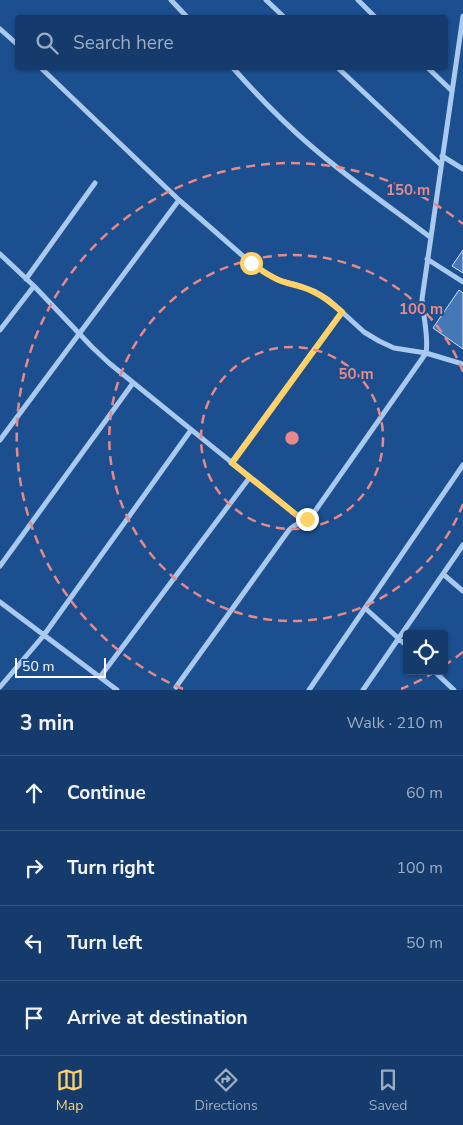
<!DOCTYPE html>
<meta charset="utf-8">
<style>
body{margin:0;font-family:"Nunito Sans",sans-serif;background:#1d4271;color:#f1f3f6}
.controls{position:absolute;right:15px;bottom:15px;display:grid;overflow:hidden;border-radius:5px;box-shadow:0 1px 4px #0004}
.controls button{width:45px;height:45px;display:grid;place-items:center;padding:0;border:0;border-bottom:1px solid #33557e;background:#143b6b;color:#f1f3f6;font:25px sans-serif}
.scale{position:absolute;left:15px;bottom:12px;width:91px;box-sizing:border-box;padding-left:5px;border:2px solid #fff;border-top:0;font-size:14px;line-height:18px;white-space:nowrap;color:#fff;-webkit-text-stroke:4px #1b4f8f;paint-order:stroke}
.stop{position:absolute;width:15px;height:15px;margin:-11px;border:4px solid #ffd166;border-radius:50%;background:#fff}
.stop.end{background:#ffd166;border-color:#fff;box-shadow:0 1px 5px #0008}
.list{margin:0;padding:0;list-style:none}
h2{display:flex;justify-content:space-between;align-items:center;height:65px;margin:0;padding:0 20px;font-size:21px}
h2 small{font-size:16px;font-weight:400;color:#9dadc1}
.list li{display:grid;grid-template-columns:32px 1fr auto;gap:15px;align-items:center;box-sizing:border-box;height:75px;padding:0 20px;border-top:1px solid #33557e}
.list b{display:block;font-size:19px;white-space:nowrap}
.list em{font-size:16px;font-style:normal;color:#9dadc1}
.icon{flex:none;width:28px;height:28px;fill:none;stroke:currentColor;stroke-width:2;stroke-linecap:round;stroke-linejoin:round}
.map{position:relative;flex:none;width:463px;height:690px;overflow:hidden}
.search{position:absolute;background:#143b6b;box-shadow:0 1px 4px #0004;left:15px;right:15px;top:15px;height:55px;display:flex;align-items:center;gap:12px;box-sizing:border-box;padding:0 18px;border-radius:5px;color:#9dadc1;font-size:19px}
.sheet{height:365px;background:#143b6b}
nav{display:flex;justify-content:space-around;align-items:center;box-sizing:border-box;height:70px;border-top:1px solid #33557e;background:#143b6b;font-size:14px;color:#9dadc1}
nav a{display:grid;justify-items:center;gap:2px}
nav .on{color:#ffd166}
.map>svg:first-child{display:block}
.building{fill:#4478b7;stroke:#cfe3fa}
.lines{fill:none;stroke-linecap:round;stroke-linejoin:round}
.street{stroke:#a9c9ee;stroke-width:5}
.route{stroke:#ffd166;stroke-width:6}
.ring{fill:none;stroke:#e88989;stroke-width:2.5;stroke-dasharray:9 6}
.centre{fill:#e88989;stroke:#1b4f8f;stroke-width:2.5}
.ring-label{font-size:15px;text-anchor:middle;font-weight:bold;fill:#e88989;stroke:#1b4f8f;stroke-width:4;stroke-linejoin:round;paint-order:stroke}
</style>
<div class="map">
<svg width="463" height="690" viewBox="0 0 463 690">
<rect width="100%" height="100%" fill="#1b4f8f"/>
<path class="building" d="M 463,250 L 463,273 L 452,266 Z
M 459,290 L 463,293 L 463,349 L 433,328 Z"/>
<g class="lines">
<path class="street" d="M 171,0 L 188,18
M 266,0 L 285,18
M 358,0 L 376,18
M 0,29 L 18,45
M 41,68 L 179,200 L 251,263 L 265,273 L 281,281 L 297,285 L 314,291 L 329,300 L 364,332 L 379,341 L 394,348 L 426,353 L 463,364
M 233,68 C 257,95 283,122 311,146 C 349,179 390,207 430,237
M 338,68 L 441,165
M 428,68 L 452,91
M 442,156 L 463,169
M 0,254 L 34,286 L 92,347 L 109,363 L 304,521
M 427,259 L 463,282
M 26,279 L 95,183
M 0,330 L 34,286
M 0,440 L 179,200
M 231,463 L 342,312
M 0,566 L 133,383
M 443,574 L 463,591
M 0,602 L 117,690
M 365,608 L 407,646
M 434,671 L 454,690
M 100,677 L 250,477
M 0,687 L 44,635 L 191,430
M 176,687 L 289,530 C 296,523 306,521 313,514 L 426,353 C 429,337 423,316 422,299 L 463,16
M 309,690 L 463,465
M 363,690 L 463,545"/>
</g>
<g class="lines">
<path class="route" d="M 251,263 C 260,269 270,277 281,281 C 292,285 303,286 314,292 C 325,297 333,304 342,312 L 232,463 L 304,521 L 307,519"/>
</g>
<g class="ring">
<circle cx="292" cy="438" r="91"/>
<path d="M463 504A183 183 0 1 1 463 372"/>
<path d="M463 652A274 274 0 0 1 445 665M435 672A274 274 0 0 1 401 689M183 689A274 274 0 1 1 463 224"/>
</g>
<circle cx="292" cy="438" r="8" class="centre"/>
<g class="ring-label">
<text x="408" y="195">150 m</text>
<text x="421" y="314">100 m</text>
<text x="356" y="379">50 m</text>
</g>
</svg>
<div class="controls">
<button><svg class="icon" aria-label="locate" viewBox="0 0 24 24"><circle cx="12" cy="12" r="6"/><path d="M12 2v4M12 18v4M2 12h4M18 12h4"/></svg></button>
</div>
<div class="scale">50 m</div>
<div class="stop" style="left:251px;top:263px"></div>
<div class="stop end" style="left:307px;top:519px"></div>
<div class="search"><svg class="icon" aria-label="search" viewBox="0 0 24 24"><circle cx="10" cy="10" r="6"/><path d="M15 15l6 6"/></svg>Search here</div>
</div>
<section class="sheet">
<h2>3 min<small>Walk · 210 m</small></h2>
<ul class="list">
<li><svg class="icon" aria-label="ahead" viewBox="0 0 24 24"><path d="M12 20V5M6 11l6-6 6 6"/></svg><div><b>Continue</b></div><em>60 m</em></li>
<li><svg class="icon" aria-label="right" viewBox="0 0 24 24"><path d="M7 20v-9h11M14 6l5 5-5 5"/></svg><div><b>Turn right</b></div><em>100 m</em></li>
<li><svg class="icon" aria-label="left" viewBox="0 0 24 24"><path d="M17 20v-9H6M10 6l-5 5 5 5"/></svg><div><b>Turn left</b></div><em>50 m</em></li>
<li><svg class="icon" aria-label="arrive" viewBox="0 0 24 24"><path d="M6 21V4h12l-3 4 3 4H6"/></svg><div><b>Arrive at destination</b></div></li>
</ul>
</section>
<nav>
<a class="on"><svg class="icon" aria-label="map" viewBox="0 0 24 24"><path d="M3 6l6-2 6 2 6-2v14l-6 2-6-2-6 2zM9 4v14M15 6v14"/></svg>Map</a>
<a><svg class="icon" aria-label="directions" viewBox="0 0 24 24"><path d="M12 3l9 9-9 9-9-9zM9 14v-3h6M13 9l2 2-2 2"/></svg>Directions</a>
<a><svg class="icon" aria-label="saved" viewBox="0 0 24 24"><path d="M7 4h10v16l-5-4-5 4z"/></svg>Saved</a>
</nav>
